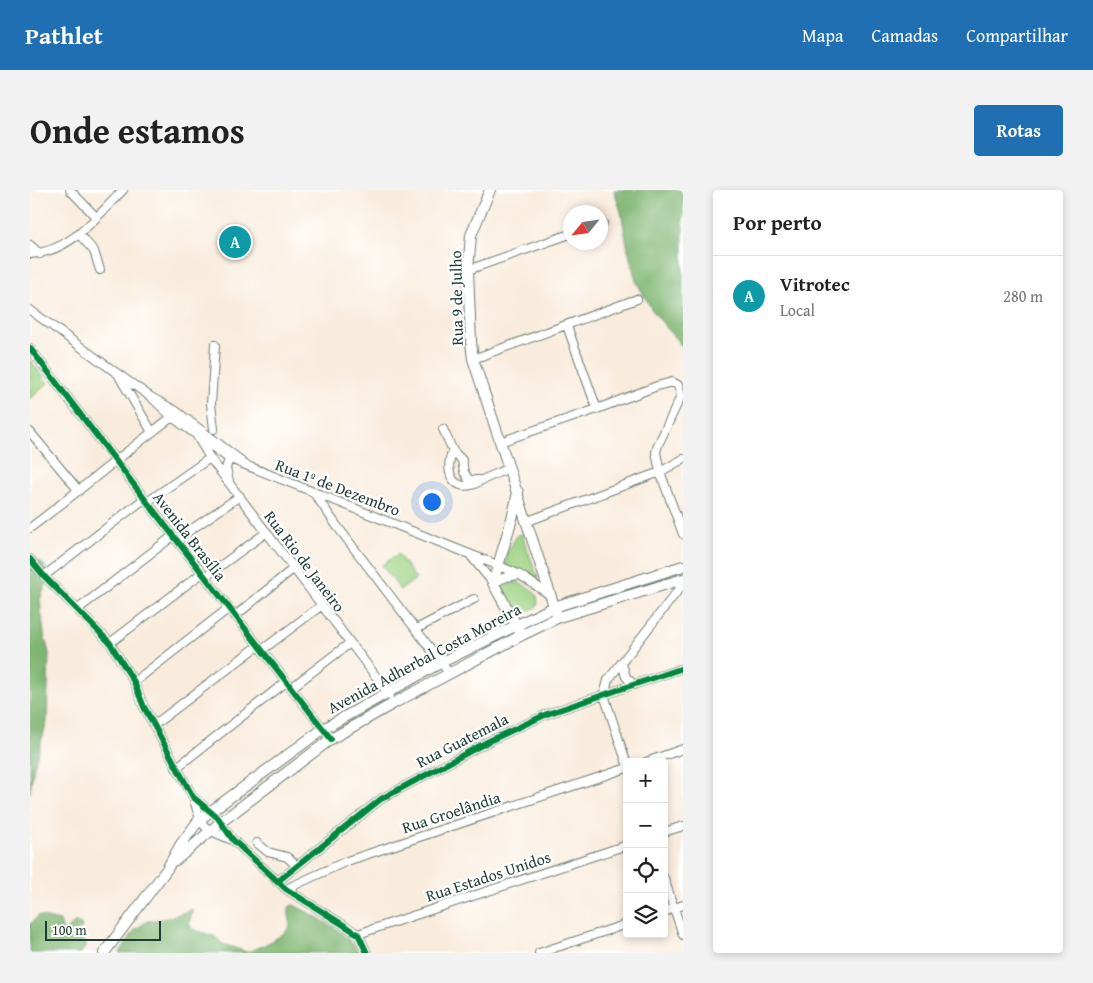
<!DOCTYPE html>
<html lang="pt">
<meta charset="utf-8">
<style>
body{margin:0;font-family:"Gentium Book Plus",serif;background:#f2f2f2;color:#222}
.controls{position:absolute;right:15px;bottom:15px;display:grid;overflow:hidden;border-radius:5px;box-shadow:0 2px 8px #0003}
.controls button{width:45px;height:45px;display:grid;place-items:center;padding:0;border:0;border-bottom:1px solid #e0e0e0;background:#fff;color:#222;font:25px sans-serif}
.compass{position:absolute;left:533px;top:15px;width:45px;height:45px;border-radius:50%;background:#fff;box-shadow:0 2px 8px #0003;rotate:241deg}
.scale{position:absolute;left:15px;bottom:12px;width:116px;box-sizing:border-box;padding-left:5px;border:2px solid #1f3d34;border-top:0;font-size:14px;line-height:18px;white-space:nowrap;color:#1f3d34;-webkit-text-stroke:4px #fff;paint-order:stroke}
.you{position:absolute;left:401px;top:311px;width:18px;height:18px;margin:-12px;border:4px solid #fff;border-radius:50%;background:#1a73e8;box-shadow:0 0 0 8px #1a73e833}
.badge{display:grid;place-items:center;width:32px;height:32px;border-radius:50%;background:#1f6fb2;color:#fff;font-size:16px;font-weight:700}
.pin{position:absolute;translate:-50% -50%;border:2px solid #fff;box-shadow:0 1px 5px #0006}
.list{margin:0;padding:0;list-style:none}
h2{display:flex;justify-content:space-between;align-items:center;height:65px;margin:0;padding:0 20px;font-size:21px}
h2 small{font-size:16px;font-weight:400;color:#767676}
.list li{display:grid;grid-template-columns:32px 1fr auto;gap:15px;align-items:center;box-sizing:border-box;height:80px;padding:0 20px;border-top:1px solid #e0e0e0}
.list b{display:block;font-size:19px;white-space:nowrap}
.list p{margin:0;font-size:16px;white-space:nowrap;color:#767676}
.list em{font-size:16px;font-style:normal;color:#767676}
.icon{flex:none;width:28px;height:28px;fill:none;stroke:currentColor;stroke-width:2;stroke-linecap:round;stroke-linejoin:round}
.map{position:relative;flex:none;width:653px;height:763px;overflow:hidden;border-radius:5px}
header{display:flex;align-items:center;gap:30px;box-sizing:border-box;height:70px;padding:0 25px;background:#1f6fb2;color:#fff}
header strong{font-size:24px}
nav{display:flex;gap:28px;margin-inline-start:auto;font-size:18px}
.intro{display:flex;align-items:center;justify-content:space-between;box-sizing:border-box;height:120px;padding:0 30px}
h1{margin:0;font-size:35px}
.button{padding:12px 22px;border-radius:5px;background:#1f6fb2;color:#fff;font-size:18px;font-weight:700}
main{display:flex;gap:30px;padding:0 30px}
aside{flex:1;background:#fff;border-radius:5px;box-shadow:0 2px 8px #0003}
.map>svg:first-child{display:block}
.green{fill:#9fd384;stroke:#5f885c}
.forest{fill:#7fb572;stroke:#4f7953}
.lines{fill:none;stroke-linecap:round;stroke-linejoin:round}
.minor-casing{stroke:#6b7a6f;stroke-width:10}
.major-casing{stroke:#6b7a6f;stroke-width:12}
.minor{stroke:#fff;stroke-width:8}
.major{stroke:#fff;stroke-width:10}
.cycleway-casing{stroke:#fff;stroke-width:9}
.cycleway{stroke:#00873e;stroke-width:6}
.labels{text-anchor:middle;stroke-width:4.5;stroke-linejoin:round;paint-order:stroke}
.street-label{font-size:16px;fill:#1f3d34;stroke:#fff}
</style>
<header>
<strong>Pathlet</strong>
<nav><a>Mapa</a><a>Camadas</a><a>Compartilhar</a></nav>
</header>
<div class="intro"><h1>Onde estamos</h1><a class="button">Rotas</a></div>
<main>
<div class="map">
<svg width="653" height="763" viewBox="0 0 653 763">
<rect width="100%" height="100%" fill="#fff"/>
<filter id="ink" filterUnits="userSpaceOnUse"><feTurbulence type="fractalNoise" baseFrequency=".02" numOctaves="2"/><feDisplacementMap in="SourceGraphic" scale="10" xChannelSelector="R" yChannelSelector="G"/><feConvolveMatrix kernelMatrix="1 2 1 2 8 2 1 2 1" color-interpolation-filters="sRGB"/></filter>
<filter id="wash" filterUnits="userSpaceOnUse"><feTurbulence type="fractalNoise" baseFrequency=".0096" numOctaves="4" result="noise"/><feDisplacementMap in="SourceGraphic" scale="20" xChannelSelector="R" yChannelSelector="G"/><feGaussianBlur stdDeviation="1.12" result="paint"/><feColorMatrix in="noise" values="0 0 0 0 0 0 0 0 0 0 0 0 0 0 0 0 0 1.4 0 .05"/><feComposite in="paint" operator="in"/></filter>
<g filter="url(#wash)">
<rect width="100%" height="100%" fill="#f9ecdd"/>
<path class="green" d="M 0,170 L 18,193 L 0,209 Z
M 488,344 L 492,345 L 508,388 L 505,389 L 475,375 L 478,361 Z
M 368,364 L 386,389 L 370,400 L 352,375 Z
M 487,392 C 499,398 511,401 507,417 L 493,423 L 486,422 L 472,397 Z"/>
<path class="forest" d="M 584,0 L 653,0 L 653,158 L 622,120 L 606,91 L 598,60 L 591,22 Z
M 11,372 L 15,376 L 17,393 L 10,409 L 14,444 L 19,463 L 17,532 L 4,576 L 0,603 L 0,373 Z
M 264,715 C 289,728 314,740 330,763 L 89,763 L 105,740 L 117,731 L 138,728 L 163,719 L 159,733 L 162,739 L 184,746 L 193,754 L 217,762 C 227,759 258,745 260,735 C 261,728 256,722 260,716 Z
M 8,726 L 30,731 L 33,742 L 46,732 L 51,734 L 52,738 L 45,742 L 44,745 L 47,749 L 55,752 L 56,756 L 51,763 L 0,763 L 0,734 Z"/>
</g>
<g filter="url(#ink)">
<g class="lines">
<g class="minor-casing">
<path id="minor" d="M 40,0 L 66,27
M 570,34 L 573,33
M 49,44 L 64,61 L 70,80
M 0,55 L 10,64
M 0,64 C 41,62 66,27 93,0
M 438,80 L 540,44
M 0,120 L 88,184 L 121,207 L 146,221 L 210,270
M 537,136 L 567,219
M 0,158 L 117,312 L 301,549
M 443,169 L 607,109
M 90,188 L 122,242
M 121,207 L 142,227 L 198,268 L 467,375 L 490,385 L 520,405
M 184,239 L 181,214 L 185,155
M 413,239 L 423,261 L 432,270 L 434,282 L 439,290 L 452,290 L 479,278
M 0,242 L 49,301
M 168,248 L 180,268 L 360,505
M 470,252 L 567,219 L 627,196 L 642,192 L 648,195 L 651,206 L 628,255 L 626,262 L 630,282 L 653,344
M 423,261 C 412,283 426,306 450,291
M 199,291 L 196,278 L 201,264
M 284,303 L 307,336 L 419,483
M 117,312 L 180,268
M 498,331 L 630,282 L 653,269
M 0,338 C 48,302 94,263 142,227 L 145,228
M 146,350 L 210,306
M 441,366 L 463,393 L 476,387 L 490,385
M 0,369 L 14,386 L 80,453 L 104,492 L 114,517 L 163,607 L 188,628 L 203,650 L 256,699 L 328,744 L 337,763
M 14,386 L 114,309
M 175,387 L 237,342
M 48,419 L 143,346
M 205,426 L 264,378
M 386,439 L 444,409
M 80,453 L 172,383
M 232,460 L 292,415
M 592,473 L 596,487 L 604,495
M 104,492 L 199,418
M 261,498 L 320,453
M 124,535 L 228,456
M 616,572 L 653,559
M 597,574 L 574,505 L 578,490 L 653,394
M 146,578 L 256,492
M 164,609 C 172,641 173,637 202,650
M 634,642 L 653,636
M 227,653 L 238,662 L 257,667 L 267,676
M 634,688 L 653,745
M 247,692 L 351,609 L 459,551 L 517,524 L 653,478
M 256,699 L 317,671 L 597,578
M 634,722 L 653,715
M 328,744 L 597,655
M 509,763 L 597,734"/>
</g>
<g class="major-casing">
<path id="major" d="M 460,0 L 441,45 L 438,80 L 441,152 L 443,169 L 526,422
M 488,302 L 483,325 L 463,393 L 489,440
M 146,670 L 191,632 L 301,549 L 366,512 L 492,445 L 529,427 L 653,389
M 74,763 L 137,679 L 151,654 L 169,630 L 293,539 L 412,472 L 524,417 L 653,376"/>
</g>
<use href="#minor" class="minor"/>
<use href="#major" class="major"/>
<g class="cycleway-casing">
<path id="cycleway" d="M 0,158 L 117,312 L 301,549
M 0,369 L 14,386 L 80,453 L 104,492 L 114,517 L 163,607 L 188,628 L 203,650 L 256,699 L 328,744 L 337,763
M 247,692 L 351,609 L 459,551 L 517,524 L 653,478"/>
</g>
<use href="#cycleway" class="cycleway"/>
</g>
</g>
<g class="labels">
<g class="street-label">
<text transform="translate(426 108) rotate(-91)" y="6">Rua 9 de Julho</text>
<text transform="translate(308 297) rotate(21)" y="6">Rua 1º de Dezembro</text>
<text transform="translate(160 346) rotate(52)" y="6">Avenida Brasília</text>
<text transform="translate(275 371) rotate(53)" y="6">Rua Rio de Janeiro</text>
<text transform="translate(394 468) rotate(-28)" y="6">Avenida Adherbal Costa Moreira</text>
<text transform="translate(432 550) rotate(-27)" y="6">Rua Guatemala</text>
<text transform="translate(421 622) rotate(-18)" y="6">Rua Groelândia</text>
<text transform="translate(458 686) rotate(-18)" y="6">Rua Estados Unidos</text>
</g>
</g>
</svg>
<div class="controls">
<button>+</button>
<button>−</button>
<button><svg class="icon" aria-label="locate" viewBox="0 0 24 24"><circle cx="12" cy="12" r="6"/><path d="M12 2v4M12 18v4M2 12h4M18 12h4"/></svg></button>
<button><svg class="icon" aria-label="layers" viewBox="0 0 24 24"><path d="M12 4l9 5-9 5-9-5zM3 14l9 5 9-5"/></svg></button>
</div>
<svg class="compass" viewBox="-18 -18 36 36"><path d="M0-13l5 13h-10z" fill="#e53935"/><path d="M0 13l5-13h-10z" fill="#767676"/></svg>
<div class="scale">100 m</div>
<div class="you"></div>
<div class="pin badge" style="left:205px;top:52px;background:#0f9aa8">A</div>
</div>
<aside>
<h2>Por perto<small></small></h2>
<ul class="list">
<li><span class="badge" style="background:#0f9aa8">A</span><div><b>Vitrotec</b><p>Local</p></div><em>280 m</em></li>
</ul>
</aside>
</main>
